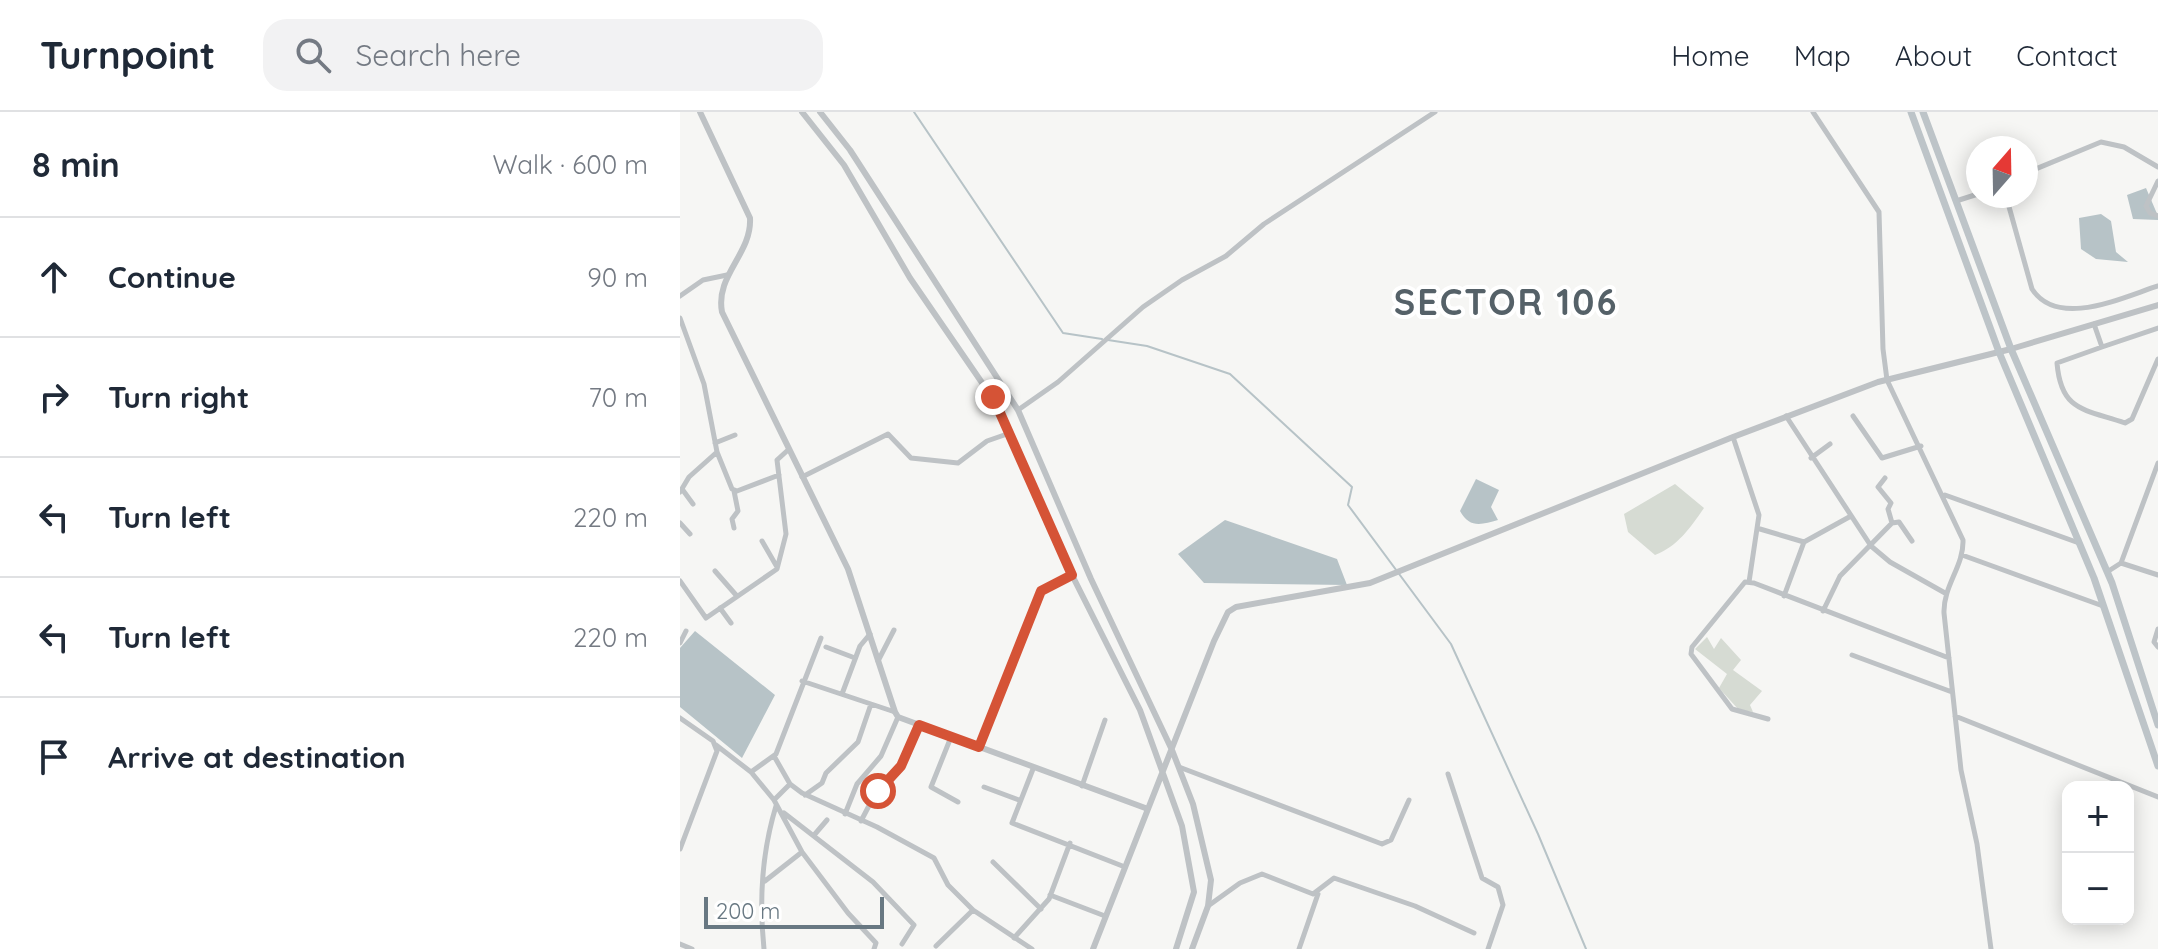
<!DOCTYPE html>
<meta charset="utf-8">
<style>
body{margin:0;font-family:Quicksand,sans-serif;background:#f2f2f3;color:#1f2937}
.controls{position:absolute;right:24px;bottom:24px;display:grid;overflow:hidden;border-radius:16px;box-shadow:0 4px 20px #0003}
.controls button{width:72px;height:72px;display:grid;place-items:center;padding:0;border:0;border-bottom:2px solid #e0e1e3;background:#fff;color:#1f2937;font:40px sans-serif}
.compass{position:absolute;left:1286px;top:24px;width:72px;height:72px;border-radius:50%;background:#fff;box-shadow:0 4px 20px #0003;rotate:20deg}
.scale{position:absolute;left:24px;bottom:20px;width:180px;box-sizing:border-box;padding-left:8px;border:4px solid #687882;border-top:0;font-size:22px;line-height:28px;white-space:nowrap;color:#687882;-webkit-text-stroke:6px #fff;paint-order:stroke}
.stop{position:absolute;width:24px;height:24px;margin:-18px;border:6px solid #d55336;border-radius:50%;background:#fff}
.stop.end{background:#d55336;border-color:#fff;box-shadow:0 2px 8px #0008}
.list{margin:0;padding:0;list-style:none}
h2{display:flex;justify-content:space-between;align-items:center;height:104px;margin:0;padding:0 32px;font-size:34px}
h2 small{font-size:26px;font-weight:400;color:#747a83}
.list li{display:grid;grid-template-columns:52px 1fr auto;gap:24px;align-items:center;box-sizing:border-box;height:120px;padding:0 32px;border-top:2px solid #e0e1e3}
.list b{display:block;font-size:30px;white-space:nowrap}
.list em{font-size:26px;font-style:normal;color:#747a83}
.icon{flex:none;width:44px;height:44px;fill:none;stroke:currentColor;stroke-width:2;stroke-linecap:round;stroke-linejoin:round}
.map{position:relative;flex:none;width:1478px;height:837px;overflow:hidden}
header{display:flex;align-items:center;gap:48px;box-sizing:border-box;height:112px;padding:0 40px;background:#fff;border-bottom:2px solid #e0e1e3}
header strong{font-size:38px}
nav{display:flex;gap:44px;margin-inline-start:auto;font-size:28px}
.search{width:560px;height:72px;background:#f2f2f3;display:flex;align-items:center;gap:20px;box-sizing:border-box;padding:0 28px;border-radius:24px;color:#747a83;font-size:30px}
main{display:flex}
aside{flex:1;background:#fff}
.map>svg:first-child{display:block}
.green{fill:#d6dbd3}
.water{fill:#b7c3c7}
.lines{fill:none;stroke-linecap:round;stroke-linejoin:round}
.stream{stroke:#b7c3c7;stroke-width:2}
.minor{stroke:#bec2c5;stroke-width:5}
.tertiary{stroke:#bec2c5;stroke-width:6}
.secondary{stroke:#bdc4c8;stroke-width:7}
.route{stroke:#d55336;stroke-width:10}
.labels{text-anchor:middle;stroke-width:8;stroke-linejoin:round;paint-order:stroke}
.district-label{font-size:36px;font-weight:bold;letter-spacing:2px;fill:#556168;stroke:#fff}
</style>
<header>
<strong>Turnpoint</strong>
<div class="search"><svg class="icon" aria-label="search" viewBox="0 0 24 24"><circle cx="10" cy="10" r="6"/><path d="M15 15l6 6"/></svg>Search here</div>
<nav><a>Home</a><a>Map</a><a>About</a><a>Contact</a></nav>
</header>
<main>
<aside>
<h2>8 min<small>Walk · 600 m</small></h2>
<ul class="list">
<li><svg class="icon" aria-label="ahead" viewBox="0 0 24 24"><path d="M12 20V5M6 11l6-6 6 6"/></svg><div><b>Continue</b></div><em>90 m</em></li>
<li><svg class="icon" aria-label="right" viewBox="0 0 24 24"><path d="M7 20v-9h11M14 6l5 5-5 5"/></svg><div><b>Turn right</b></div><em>70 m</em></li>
<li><svg class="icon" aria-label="left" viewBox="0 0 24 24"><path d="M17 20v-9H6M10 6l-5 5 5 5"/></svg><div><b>Turn left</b></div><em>220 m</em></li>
<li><svg class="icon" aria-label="left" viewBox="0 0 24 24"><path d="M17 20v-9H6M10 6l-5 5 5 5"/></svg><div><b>Turn left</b></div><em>220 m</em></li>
<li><svg class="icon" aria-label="arrive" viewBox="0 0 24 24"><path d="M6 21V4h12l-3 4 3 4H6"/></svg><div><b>Arrive at destination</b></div></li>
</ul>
</aside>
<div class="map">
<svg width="1478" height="837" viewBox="0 0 1478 837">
<rect width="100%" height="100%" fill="#f6f6f4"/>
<path class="green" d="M 995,372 L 1024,396 C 1010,416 998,434 975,443 L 948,420 L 944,402 Z
M 1027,525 L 1034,537 L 1041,526 L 1061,548 L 1053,558 L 1082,579 L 1070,593 L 1073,600 L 1059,598 L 1039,576 L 1047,562 L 1015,537 Z"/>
<path class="water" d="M 1466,76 L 1478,104 L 1478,108 L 1453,107 L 1447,83 Z
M 1421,102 L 1431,109 L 1436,140 L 1448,150 L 1416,147 L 1401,137 L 1399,106 Z
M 796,367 L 819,378 L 811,395 L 818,408 C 801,413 789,416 780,399 Z
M 545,408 L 657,447 L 667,473 L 524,471 L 498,442 Z
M 15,519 L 95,583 L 62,646 L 0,595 L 0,536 Z"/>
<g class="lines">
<path class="stream" d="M 234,0 L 383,221 L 422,227
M 428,228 L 467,234 L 550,262 L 672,375 L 668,393 L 771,532 L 858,722 L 906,837"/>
<path class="minor" d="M 1133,0 L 1199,100 L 1203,237 L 1207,268 L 1283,428 C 1284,454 1263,474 1264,501 L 1281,658 L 1297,732 L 1311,837
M 1346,61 L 1421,30 L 1444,35 L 1478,55
M 1478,69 L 1466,94 L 1470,101 L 1478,104
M 1326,84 L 1352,177 C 1378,217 1443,185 1478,174
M 1276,89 L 1298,82
M 0,184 L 23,168 L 47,163
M 0,206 L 24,272 L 37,340 L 52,377 L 57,379 L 99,363
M 1414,212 L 1422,235 L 1478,216
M 1422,235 L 1377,251 C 1381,300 1405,297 1445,311 L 1452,307 L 1478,247
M 338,298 L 378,270 L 463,195 L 502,168 L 546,144 L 584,112 L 755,0
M 1106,304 L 1191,434 L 1210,450 L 1265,481
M 1173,304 L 1202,346 L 1241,334
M 1053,325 L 1079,403 L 1069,470
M 35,331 L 55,323
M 1131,346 L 1150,332
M 122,365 L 208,322 L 231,346 L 278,351 L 307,329 L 330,321
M 1205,366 L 1198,375 L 1211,391 L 1208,397 L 1212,411
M 2,377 L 13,392
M 54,379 L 58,399 L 52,407 L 54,416
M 0,380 L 9,365 L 37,340
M 1265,383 L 1399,431
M 0,411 L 10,422
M 1080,417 L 1124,430 L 1171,404
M 82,429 L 97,455
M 1282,443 L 1423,494
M 1441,451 L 1478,463
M 35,459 L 56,483
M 1427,460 L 1441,451 L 1478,351
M 0,469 L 26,506 L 97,457 L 106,422 L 97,348 L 108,338
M 1104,484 L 1124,430
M 40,496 L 51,511
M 1143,499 L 1160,464 L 1212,411 L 1219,410 L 1232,429
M 1478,517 L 1474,530 L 1478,535
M 0,531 L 6,519
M 146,535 L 175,546
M 1172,543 L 1272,580
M 198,549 L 214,518
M 122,569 L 215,600
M 162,582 L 180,534 L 190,522
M 1275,604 L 1478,685
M 0,606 L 33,629 L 37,639 L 0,737
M 1088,607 L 1052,597 L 1011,542 L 1012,535 L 1065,470 L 1074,471 L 1269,546
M 271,625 L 251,675 L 278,690
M 36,633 L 71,660 L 94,688 L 122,740 L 168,801 L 196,831 L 194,837
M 299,635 L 361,479 L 392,463
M 94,644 L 110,672 L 122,681 L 197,715 L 254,746 L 268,773 L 293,798 L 352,837
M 499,655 L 702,732 L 711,728 L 729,688
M 353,657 L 332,711 L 445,755
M 71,660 L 96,642 L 141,526
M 768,662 L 802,766 L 818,775 L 823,793 L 808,837
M 402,674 L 425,608
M 304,675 L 339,688
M 125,683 L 142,671 L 146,661 L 178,630 L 191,592
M 94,688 L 110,672
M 104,701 L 193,770 L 234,813 L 222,832
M 165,702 L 177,672 L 201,644 L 218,605
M 181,709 L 193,686 L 221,654 L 239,613
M 135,722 L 147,708
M 313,750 L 361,797
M 85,769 L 122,740
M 370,783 L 425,804
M 528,794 L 560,771 L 582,762 L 633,782 L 654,766 L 735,794 L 794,821
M 334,826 L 369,787 L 390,731
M 0,832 L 12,837
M 256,834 L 293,798
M 84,837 C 79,789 82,740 96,694
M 619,837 L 638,782"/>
<path class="tertiary" d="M 20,0 L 70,106 C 72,142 35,163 42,200 L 168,457 L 215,600 L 218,605 L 468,697
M 122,0 L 164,53 L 230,166 L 318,294 L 392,463 L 460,598 L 502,714 L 514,780 L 496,837
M 140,0 L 170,38 L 338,298 L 411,467 L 492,638 L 513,692 L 531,768 L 528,794 L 512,837
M 413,837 L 534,529 L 548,500 L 556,495 L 690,471 L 1053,325 L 1198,270 L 1331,237 L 1478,193"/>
<path class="secondary" d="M 1231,0 L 1319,240 L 1414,466 L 1478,654
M 1243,0 L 1331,237 L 1432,471 L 1478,613"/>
</g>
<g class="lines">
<path class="route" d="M 198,679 L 221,654 L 239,613 L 299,635 L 361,479 L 392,463 L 313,285"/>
</g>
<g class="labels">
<g class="district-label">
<text x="826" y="203">SECTOR 106</text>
</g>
</g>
</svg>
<div class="controls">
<button>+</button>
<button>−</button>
</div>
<svg class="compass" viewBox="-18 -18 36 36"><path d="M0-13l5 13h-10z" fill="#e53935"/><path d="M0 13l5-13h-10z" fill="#747a83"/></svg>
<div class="scale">200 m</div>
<div class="stop" style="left:198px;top:679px"></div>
<div class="stop end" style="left:313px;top:285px"></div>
</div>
</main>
